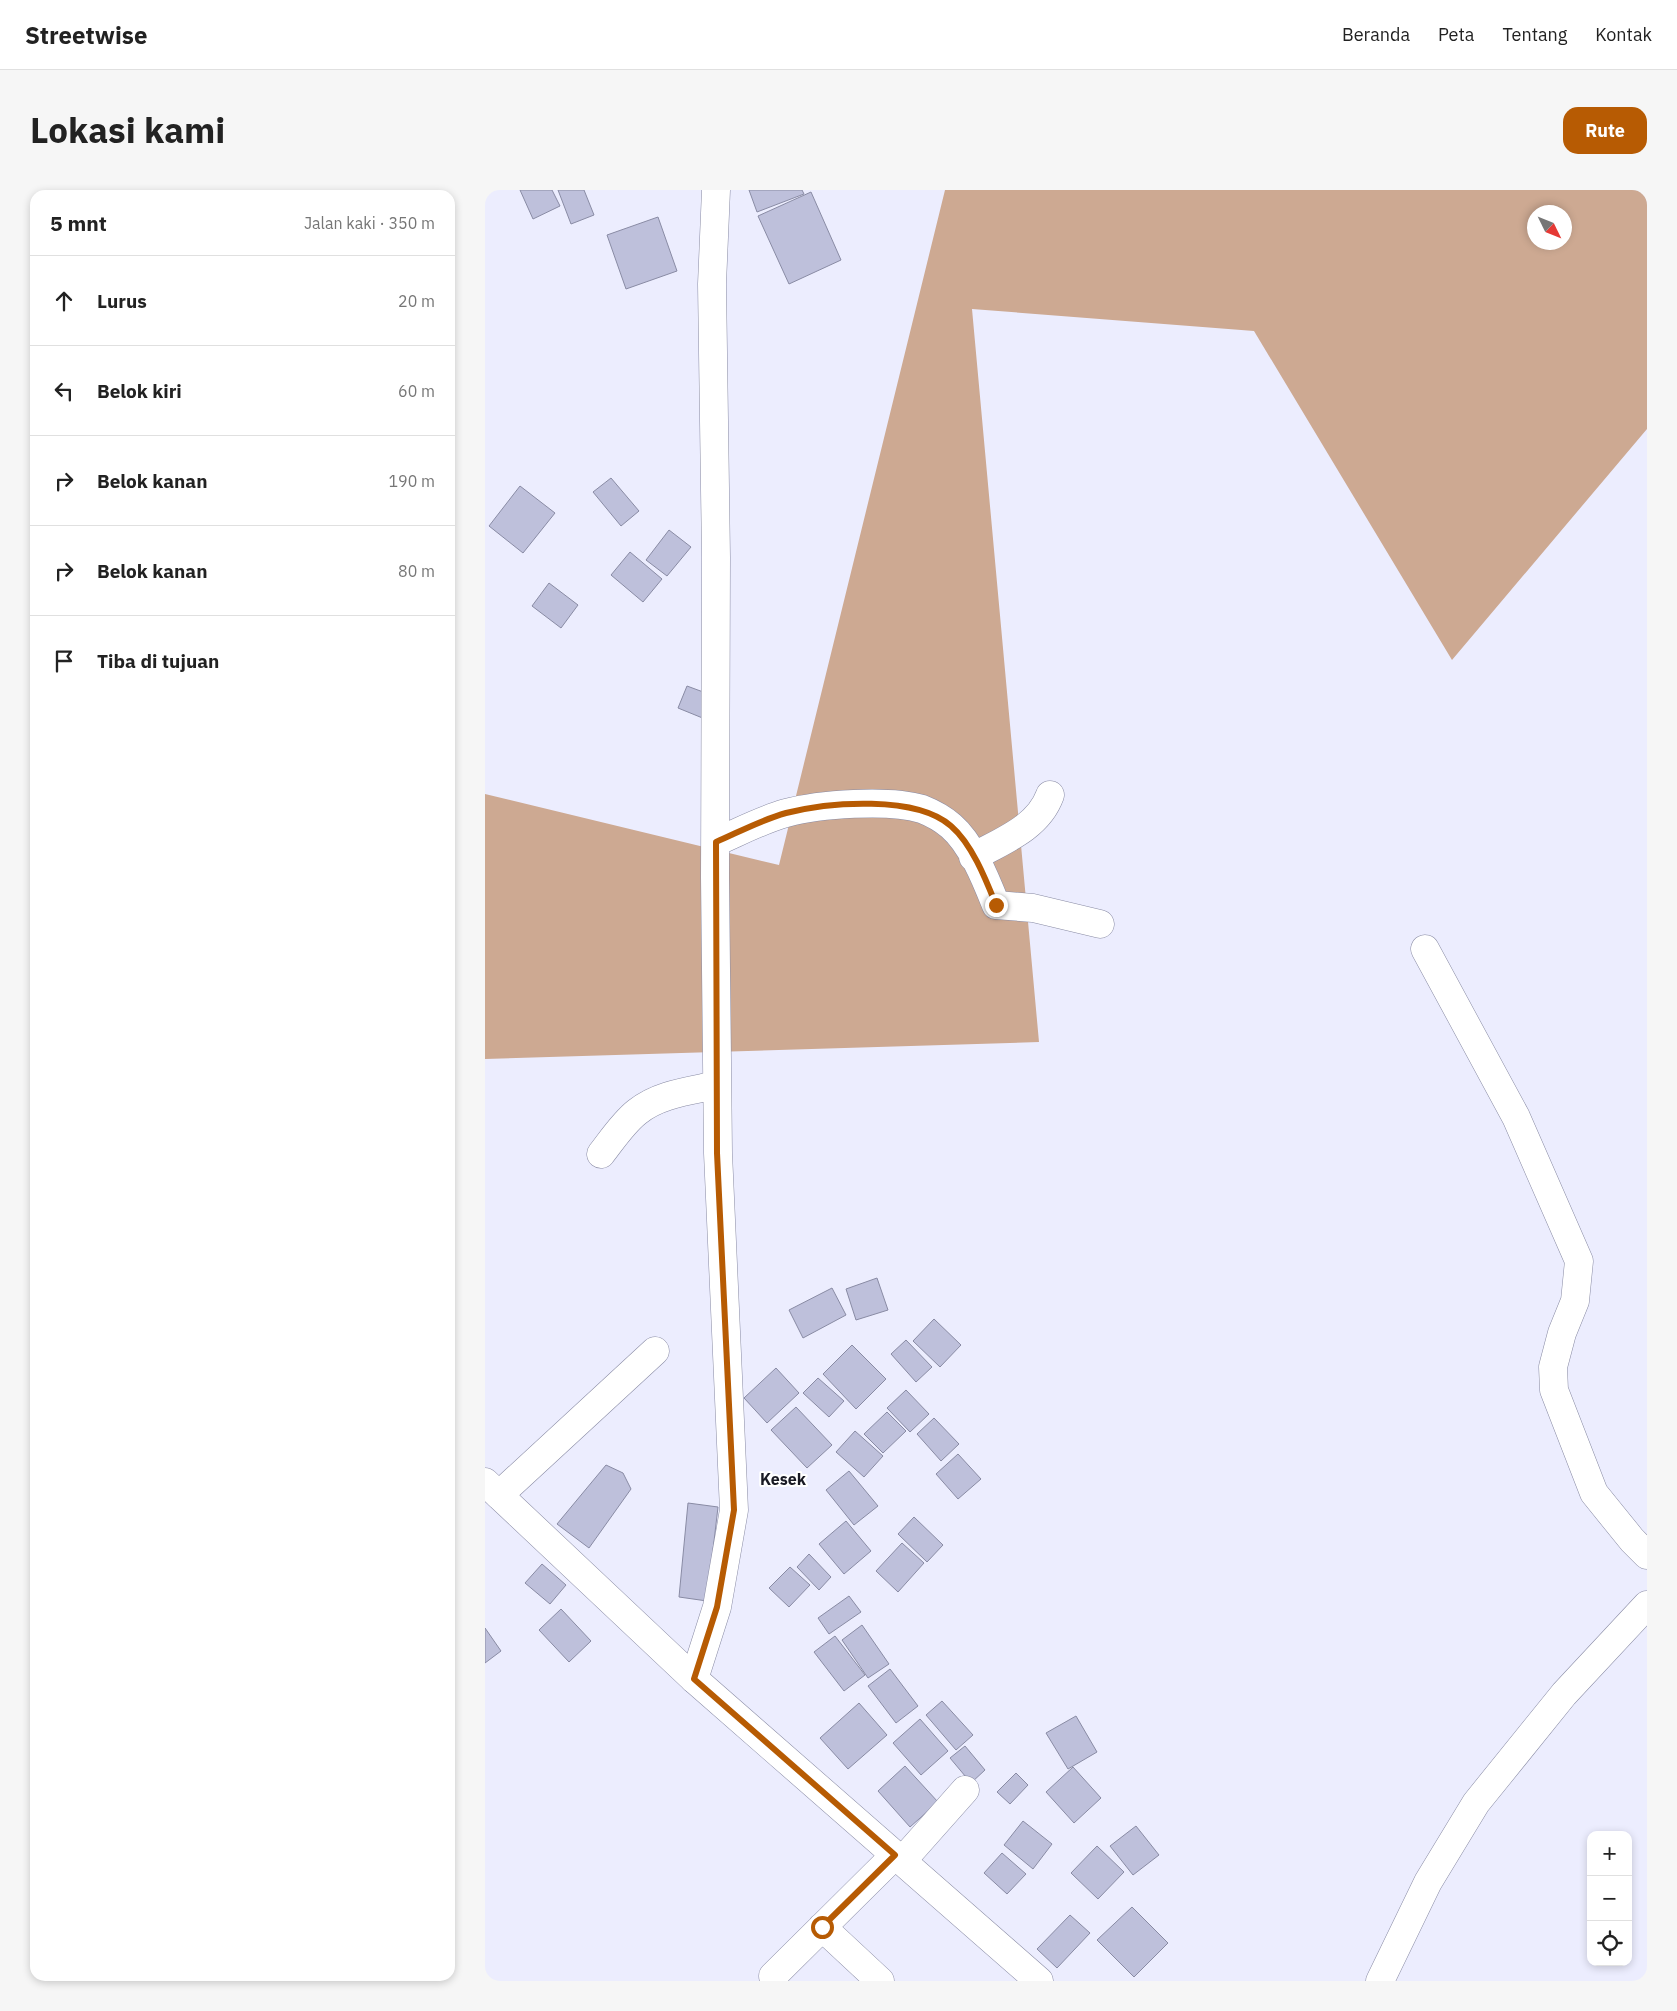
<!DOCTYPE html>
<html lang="id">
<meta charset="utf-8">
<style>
body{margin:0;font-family:"IBM Plex Sans",sans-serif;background:#f6f6f6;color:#222}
.controls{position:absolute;right:15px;bottom:15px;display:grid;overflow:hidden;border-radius:10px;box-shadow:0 2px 8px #0003}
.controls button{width:45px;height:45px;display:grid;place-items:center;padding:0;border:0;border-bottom:1px solid #e0e0e0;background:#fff;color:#222;font:25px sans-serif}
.compass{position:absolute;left:1042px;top:15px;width:45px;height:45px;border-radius:50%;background:#fff;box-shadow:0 2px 8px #0003;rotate:133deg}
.stop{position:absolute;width:15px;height:15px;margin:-11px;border:4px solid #b75b03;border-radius:50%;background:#fff}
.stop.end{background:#b75b03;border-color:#fff;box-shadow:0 1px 5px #0008}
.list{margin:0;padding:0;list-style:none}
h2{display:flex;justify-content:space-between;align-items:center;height:65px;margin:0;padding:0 20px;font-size:21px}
h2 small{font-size:16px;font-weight:400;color:#767676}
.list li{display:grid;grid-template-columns:32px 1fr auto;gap:15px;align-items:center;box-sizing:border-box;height:90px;padding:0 20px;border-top:1px solid #e0e0e0}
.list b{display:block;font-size:19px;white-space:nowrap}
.list em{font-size:16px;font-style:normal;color:#767676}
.icon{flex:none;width:28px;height:28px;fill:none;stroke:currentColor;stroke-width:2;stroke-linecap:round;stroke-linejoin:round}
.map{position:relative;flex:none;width:1162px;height:1791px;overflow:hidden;border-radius:15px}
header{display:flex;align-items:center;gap:30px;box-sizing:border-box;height:70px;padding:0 25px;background:#fff;border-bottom:1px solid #e0e0e0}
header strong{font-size:24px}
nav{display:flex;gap:28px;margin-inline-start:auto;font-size:18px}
.intro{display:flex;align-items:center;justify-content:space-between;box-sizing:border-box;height:120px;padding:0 30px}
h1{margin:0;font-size:35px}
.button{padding:12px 22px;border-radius:15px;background:#b75b03;color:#fff;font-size:18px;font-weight:700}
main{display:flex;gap:30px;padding:0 30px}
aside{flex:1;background:#fff;border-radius:15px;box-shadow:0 2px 8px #0003}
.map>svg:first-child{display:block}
.forest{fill:#cda992;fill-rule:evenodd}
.building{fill:#bec0db;stroke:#898ba4}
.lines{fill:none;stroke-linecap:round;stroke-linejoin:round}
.minor-casing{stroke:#898ba4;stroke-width:29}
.major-casing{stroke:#898ba4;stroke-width:29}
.minor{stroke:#fff;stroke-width:28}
.major{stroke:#fff;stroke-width:28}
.route{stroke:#b75b03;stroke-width:6}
.labels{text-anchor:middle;stroke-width:4;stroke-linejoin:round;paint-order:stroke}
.quarter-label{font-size:16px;font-weight:bold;fill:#191a24;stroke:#fff}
</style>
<header>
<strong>Streetwise</strong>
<nav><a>Beranda</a><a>Peta</a><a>Tentang</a><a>Kontak</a></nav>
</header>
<div class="intro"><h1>Lokasi kami</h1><a class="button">Rute</a></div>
<main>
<aside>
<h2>5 mnt<small>Jalan kaki · 350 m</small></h2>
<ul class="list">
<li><svg class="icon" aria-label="ahead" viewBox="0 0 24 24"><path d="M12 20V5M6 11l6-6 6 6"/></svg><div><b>Lurus</b></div><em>20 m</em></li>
<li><svg class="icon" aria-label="left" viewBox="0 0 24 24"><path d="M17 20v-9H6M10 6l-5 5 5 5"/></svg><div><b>Belok kiri</b></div><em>60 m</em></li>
<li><svg class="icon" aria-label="right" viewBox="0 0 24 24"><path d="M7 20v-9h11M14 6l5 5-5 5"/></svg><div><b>Belok kanan</b></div><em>190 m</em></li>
<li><svg class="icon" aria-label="right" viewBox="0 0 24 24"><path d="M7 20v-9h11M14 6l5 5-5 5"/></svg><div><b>Belok kanan</b></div><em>80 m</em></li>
<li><svg class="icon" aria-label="arrive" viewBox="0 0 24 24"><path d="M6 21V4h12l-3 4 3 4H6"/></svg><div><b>Tiba di tujuan</b></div></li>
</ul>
</aside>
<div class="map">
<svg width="1162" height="1791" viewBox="0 0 1162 1791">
<rect width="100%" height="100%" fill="#ecedfe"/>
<path class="forest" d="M 460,0 L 1162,0 L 1162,239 L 967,470 L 769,141 L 487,119 L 554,852 L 0,869 L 0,604 L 294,675 ZM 1050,22 L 1080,22 L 1080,52 L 1050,52 Z"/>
<path class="building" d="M 35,0 L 67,0 L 75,16 L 48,29 Z
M 73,0 L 99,0 L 109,25 L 86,34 Z
M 264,0 L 317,0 L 319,4 L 272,22 Z
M 326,2 L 356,70 L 304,94 L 273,26 Z
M 173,27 L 192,81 L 141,99 L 122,45 Z
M 126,288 L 154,321 L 136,336 L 108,302 Z
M 35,296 L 70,323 L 38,363 L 4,336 Z
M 184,340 L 206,357 L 182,386 L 161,370 Z
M 145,362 L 177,389 L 158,412 L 126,385 Z
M 64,393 L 93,415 L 76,438 L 47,416 Z
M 202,496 L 229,506 L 220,529 L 193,518 Z
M 392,1088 L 403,1120 L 371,1130 L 361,1099 Z
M 347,1098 L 361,1125 L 318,1148 L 304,1120 Z
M 449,1129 L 476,1155 L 455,1177 L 428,1151 Z
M 421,1150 L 447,1177 L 431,1192 L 406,1164 Z
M 367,1155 L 401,1189 L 371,1219 L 338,1184 Z
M 291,1178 L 314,1203 L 282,1233 L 259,1208 Z
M 333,1188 L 359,1211 L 344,1227 L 318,1203 Z
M 421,1200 L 444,1224 L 425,1242 L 402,1218 Z
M 311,1217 L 347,1255 L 322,1278 L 286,1240 Z
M 402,1222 L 421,1241 L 398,1263 L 379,1244 Z
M 449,1228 L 474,1254 L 456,1271 L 432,1244 Z
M 370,1241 L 398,1266 L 379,1287 L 351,1262 Z
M 473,1264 L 496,1289 L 473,1309 L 451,1284 Z
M 121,1275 L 138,1283 L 146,1299 L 104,1358 L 72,1334 Z
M 364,1281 L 393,1316 L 369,1335 L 341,1300 Z
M 203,1313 L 233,1317 L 222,1411 L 194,1407 Z
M 429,1327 L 458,1355 L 442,1372 L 413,1344 Z
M 361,1331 L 386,1361 L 359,1384 L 334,1354 Z
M 417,1353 L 439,1373 L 413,1402 L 391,1381 Z
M 324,1364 L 346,1387 L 334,1400 L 312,1377 Z
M 57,1374 L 81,1395 L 65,1414 L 40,1393 Z
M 305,1377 L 325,1395 L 304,1417 L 284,1398 Z
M 364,1406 L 376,1422 L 344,1444 L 333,1428 Z
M 76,1419 L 106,1451 L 84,1472 L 54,1440 Z
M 377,1435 L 404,1474 L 383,1488 L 357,1450 Z
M 0,1438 L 16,1461 L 0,1473 Z
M 350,1446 L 380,1485 L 359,1501 L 329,1462 Z
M 405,1479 L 433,1516 L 411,1533 L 383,1496 Z
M 457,1511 L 488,1545 L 471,1560 L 441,1525 Z
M 374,1513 L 402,1545 L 363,1579 L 335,1548 Z
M 591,1526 L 612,1562 L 583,1579 L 561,1543 Z
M 435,1529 L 463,1561 L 436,1585 L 408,1553 Z
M 480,1556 L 500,1580 L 486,1593 L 465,1568 Z
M 420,1576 L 453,1612 L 425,1637 L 393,1601 Z
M 588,1577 L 616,1608 L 589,1633 L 561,1602 Z
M 531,1583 L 543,1595 L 525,1614 L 512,1602 Z
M 538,1631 L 567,1654 L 548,1679 L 519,1655 Z
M 651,1636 L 674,1665 L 648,1685 L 625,1656 Z
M 612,1656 L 639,1682 L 613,1709 L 586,1683 Z
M 517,1663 L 541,1684 L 522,1704 L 499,1683 Z
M 647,1717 L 683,1753 L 649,1787 L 612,1750 Z
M 585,1725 L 605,1743 L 572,1778 L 552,1759 Z"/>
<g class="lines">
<g class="minor-casing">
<path id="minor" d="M 231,652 C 254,642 276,630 301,623 C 334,614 404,609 437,619 C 447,623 458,629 466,636 C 487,654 501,690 511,715 L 548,718 L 615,734
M 488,667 C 517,651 553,638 565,605
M 940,759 L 1031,927 L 1094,1071 L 1090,1111 L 1077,1143 L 1068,1177 L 1069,1200 L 1109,1303 L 1147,1350 L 1162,1365
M 116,964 C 127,950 138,933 152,922 C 174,904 205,901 232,895
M 14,1305 L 170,1161
M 209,1489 L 232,1417 L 249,1320 L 233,963 L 230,687 L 231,367 L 227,94 L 231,0
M 417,1671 L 480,1600
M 337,1737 L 395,1791
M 288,1786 L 410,1665
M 895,1791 L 943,1692 L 991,1613 L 1079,1504 L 1162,1415"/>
</g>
<g class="major-casing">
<path id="major" d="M 0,1292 L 209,1489 L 554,1791"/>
</g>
<use href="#minor" class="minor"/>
<use href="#major" class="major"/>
</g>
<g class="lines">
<path class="route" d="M 337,1737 L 410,1665 L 209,1489 L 232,1417 L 249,1320 L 232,963 L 231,652 C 254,642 276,630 301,623 C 344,612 431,605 466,636 C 487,654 501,690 511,715"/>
</g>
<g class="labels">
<g class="quarter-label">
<text x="298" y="1295">Kesek</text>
</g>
</g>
</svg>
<div class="controls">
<button>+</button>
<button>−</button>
<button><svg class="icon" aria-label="locate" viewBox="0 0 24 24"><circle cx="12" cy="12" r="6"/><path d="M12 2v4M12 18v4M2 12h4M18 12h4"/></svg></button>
</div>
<svg class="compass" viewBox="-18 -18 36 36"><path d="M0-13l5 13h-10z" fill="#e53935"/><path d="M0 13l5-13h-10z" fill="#767676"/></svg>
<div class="stop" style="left:337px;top:1737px"></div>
<div class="stop end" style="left:511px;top:715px"></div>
</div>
</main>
